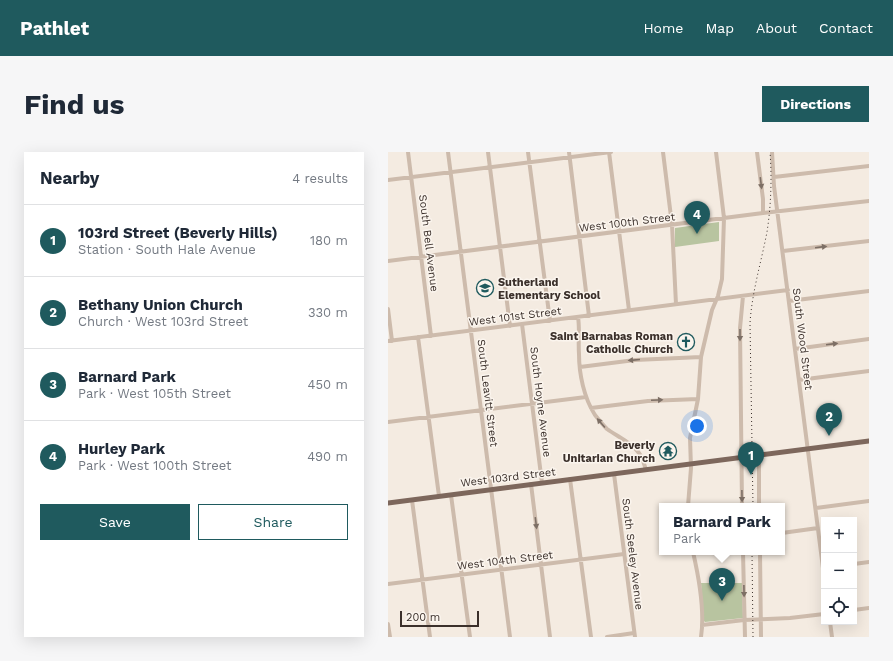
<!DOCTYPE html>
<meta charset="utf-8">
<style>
body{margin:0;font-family:"Work Sans",sans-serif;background:#f6f6f7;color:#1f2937}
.controls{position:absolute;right:12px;bottom:12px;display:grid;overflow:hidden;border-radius:0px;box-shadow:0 4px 16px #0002}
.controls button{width:36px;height:36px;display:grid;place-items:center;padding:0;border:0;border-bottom:1px solid #e0e1e3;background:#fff;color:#1f2937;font:20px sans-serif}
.scale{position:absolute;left:12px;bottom:10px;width:79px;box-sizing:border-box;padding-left:4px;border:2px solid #3b302b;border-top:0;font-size:11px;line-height:14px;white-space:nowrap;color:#3b302b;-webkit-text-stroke:3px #fbf5ee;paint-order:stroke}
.you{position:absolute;left:309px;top:274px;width:14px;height:14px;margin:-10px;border:3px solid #fff;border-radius:50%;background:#1a73e8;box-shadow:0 0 0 6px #1a73e833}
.badge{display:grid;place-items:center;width:26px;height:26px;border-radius:50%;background:#1f5a5e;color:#fff;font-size:13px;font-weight:700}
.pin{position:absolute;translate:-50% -33px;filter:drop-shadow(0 1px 2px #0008)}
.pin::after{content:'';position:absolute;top:21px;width:14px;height:12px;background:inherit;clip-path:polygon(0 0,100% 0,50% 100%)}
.popup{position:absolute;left:271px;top:351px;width:126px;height:52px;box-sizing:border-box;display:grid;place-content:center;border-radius:0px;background:#fff;filter:drop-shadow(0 1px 3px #0005);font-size:13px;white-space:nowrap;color:#747a83}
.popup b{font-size:15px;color:#1f2937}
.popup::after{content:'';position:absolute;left:50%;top:100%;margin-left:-8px;border:8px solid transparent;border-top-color:#fff}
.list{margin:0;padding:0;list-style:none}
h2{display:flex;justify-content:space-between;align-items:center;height:52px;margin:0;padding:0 16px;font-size:17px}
h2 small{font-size:13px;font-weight:400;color:#747a83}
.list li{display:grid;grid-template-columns:26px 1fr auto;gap:12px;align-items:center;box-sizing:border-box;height:72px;padding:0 16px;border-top:1px solid #e0e1e3}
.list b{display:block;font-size:15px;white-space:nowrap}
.list p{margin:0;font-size:13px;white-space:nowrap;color:#747a83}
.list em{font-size:13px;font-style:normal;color:#747a83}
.actions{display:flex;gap:8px;padding:12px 16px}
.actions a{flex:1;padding:9px 0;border:1px solid #1f5a5e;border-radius:0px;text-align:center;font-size:14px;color:#1f5a5e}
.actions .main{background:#1f5a5e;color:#fff}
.icon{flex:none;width:22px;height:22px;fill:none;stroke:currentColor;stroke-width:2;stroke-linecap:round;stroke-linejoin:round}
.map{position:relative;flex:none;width:481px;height:485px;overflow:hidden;border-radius:0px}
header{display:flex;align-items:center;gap:24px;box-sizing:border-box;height:56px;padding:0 20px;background:#1f5a5e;color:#fff}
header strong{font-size:19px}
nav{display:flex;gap:22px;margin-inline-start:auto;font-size:14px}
.intro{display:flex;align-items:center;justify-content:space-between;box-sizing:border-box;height:96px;padding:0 24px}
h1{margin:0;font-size:28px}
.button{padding:10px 18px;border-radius:0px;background:#1f5a5e;color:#fff;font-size:14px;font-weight:700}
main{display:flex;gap:24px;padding:0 24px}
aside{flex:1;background:#fff;border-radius:0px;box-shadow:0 4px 16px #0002}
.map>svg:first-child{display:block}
.green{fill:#b8c4a0}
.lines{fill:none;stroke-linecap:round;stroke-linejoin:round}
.minor{stroke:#cdbbac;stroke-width:4}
.major{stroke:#7d675c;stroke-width:5}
.rail{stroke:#3b302b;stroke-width:1;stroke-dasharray:1 3;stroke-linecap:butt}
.oneway{fill:#7d6f65}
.labels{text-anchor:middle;stroke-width:3;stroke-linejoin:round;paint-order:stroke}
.street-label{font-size:11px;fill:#3b302b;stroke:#fbf5ee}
.poi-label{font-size:11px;font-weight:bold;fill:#3b302b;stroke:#fbf5ee;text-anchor:end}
</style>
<header>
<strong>Pathlet</strong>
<nav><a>Home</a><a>Map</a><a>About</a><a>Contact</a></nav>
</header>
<div class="intro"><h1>Find us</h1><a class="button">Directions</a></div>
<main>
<aside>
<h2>Nearby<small>4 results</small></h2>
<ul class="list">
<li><span class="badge">1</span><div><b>103rd Street (Beverly Hills)</b><p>Station · South Hale Avenue</p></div><em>180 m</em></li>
<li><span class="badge">2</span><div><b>Bethany Union Church</b><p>Church · West 103rd Street</p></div><em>330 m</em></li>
<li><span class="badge">3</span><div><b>Barnard Park</b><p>Park · West 105th Street</p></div><em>450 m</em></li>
<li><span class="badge">4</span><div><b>Hurley Park</b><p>Park · West 100th Street</p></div><em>490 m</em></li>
</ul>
<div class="actions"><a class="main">Save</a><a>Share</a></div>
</aside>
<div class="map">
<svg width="481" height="485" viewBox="0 0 481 485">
<rect width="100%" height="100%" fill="#f4ebe1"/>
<path class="green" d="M 331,70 L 331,89 L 287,95 L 287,76 Z
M 313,431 L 354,431 L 355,466 L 317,470 L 316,469 Z"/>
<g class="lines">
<path class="minor" d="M 20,0 L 43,184
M 60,0 L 122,485
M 100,0 L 122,174
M 140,0 L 162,169
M 181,0 L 201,164
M 221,0 L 241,158
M 275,0 L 284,73 L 288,152
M 369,0 L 375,47 L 375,61
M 384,0 L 386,34 L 436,424
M 386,25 L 481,14
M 0,28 L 223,0
M 395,99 L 481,89
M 0,109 L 375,61 L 481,49
M 401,149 L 481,139
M 0,157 L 4,189
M 190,165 C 192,177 190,189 191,202 C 191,222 196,246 207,263 C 211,268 215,273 219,277 C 230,285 243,290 251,301 C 255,306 256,312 258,318
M 134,172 L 154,331
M 30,185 L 51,344
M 0,189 L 400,138
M 407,197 L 481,187
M 192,215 L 247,208 L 313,205
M 411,228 L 481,219
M 203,256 L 260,249 L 310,247
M 0,270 L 198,245
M 371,303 L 371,354
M 226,322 L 247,485
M 182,327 L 203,485
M 143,332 L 162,485
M 63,343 L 82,485
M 24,348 L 42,485
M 300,354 L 303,316 L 302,286 L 310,247 L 313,205 L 324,158 L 330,144 L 334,127 L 336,66 L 328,0
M 354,354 L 352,176 L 355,144
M 428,356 L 481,349
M 394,381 L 430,376
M 305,400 C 311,426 317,459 313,485
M 355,400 L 357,485
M 372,400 L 373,485
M 466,412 L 481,410
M 0,432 L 236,402
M 466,458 L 481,456
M 442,470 L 444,485
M 0,472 L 2,485
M 314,473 L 356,468 L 402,466 L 436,462
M 219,485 L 246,481"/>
<path class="major" d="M 0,351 L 481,289"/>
<path class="rail" d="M 365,354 L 362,171 C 364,140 373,111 379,80 C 383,54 384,27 382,0
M 364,400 L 365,485"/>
</g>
<defs><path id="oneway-solid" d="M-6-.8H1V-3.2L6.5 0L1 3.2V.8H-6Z"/></defs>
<g class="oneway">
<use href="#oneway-solid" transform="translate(373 31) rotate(83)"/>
<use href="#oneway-solid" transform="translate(433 95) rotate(-7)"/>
<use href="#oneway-solid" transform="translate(352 183) rotate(90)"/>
<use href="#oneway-solid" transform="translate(444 192) rotate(-7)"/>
<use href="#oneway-solid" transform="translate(246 208) rotate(175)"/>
<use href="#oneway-solid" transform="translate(269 248) rotate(-3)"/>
<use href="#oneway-solid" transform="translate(213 271) rotate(-131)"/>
<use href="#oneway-solid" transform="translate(354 344) rotate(89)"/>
<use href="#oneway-solid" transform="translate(148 371) rotate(83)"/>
<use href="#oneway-solid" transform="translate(356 439) rotate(89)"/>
</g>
<defs>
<g id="school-ring" transform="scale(0.9)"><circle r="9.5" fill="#fbf5ee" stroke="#1f5a5e" stroke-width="1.5"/><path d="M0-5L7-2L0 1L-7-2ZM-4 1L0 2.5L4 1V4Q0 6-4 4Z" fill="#1f5a5e"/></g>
<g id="church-ring" transform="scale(0.9)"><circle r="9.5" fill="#fbf5ee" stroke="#1f5a5e" stroke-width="1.5"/><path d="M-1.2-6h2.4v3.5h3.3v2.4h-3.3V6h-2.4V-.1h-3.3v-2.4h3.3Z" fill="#1f5a5e"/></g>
<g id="temple-ring" transform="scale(0.9)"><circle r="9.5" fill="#fbf5ee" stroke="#1f5a5e" stroke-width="1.5"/><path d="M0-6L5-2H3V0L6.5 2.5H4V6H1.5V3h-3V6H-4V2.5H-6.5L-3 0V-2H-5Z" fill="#1f5a5e"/></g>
</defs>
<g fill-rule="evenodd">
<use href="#school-ring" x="97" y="136"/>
<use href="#church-ring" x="298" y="190"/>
<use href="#temple-ring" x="280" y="299"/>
</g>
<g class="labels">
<g class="street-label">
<text transform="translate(239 70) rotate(-7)" y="4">West 100th Street</text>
<text transform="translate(41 91) rotate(83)" y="4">South Bell Avenue</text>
<text transform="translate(127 164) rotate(-7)" y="4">West 101st Street</text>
<text transform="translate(415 187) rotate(83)" y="4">South Wood Street</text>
<text transform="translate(100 241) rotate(83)" y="4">South Leavitt Street</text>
<text transform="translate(153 250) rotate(83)" y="4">South Hoyne Avenue</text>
<text transform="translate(120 325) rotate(-7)" y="4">West 103rd Street</text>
<text transform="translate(245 402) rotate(83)" y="4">South Seeley Avenue</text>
<text transform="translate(117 408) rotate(-7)" y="4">West 104th Street</text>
</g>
<g class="poi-label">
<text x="110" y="134" text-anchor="start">Sutherland<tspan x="110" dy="13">Elementary School</tspan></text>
<text x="285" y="188">Saint Barnabas Roman<tspan x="285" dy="13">Catholic Church</tspan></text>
<text x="267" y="297">Beverly<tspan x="267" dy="13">Unitarian Church</tspan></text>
</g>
</g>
</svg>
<div class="controls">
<button>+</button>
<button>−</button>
<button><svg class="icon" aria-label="locate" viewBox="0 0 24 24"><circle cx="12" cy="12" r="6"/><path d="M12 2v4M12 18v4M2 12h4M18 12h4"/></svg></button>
</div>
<div class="scale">200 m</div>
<div class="you"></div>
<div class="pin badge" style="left:363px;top:323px">1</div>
<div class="pin badge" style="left:441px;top:284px">2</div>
<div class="pin badge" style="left:334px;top:449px">3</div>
<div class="popup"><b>Barnard Park</b>Park</div>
<div class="pin badge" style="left:309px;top:82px">4</div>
</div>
</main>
